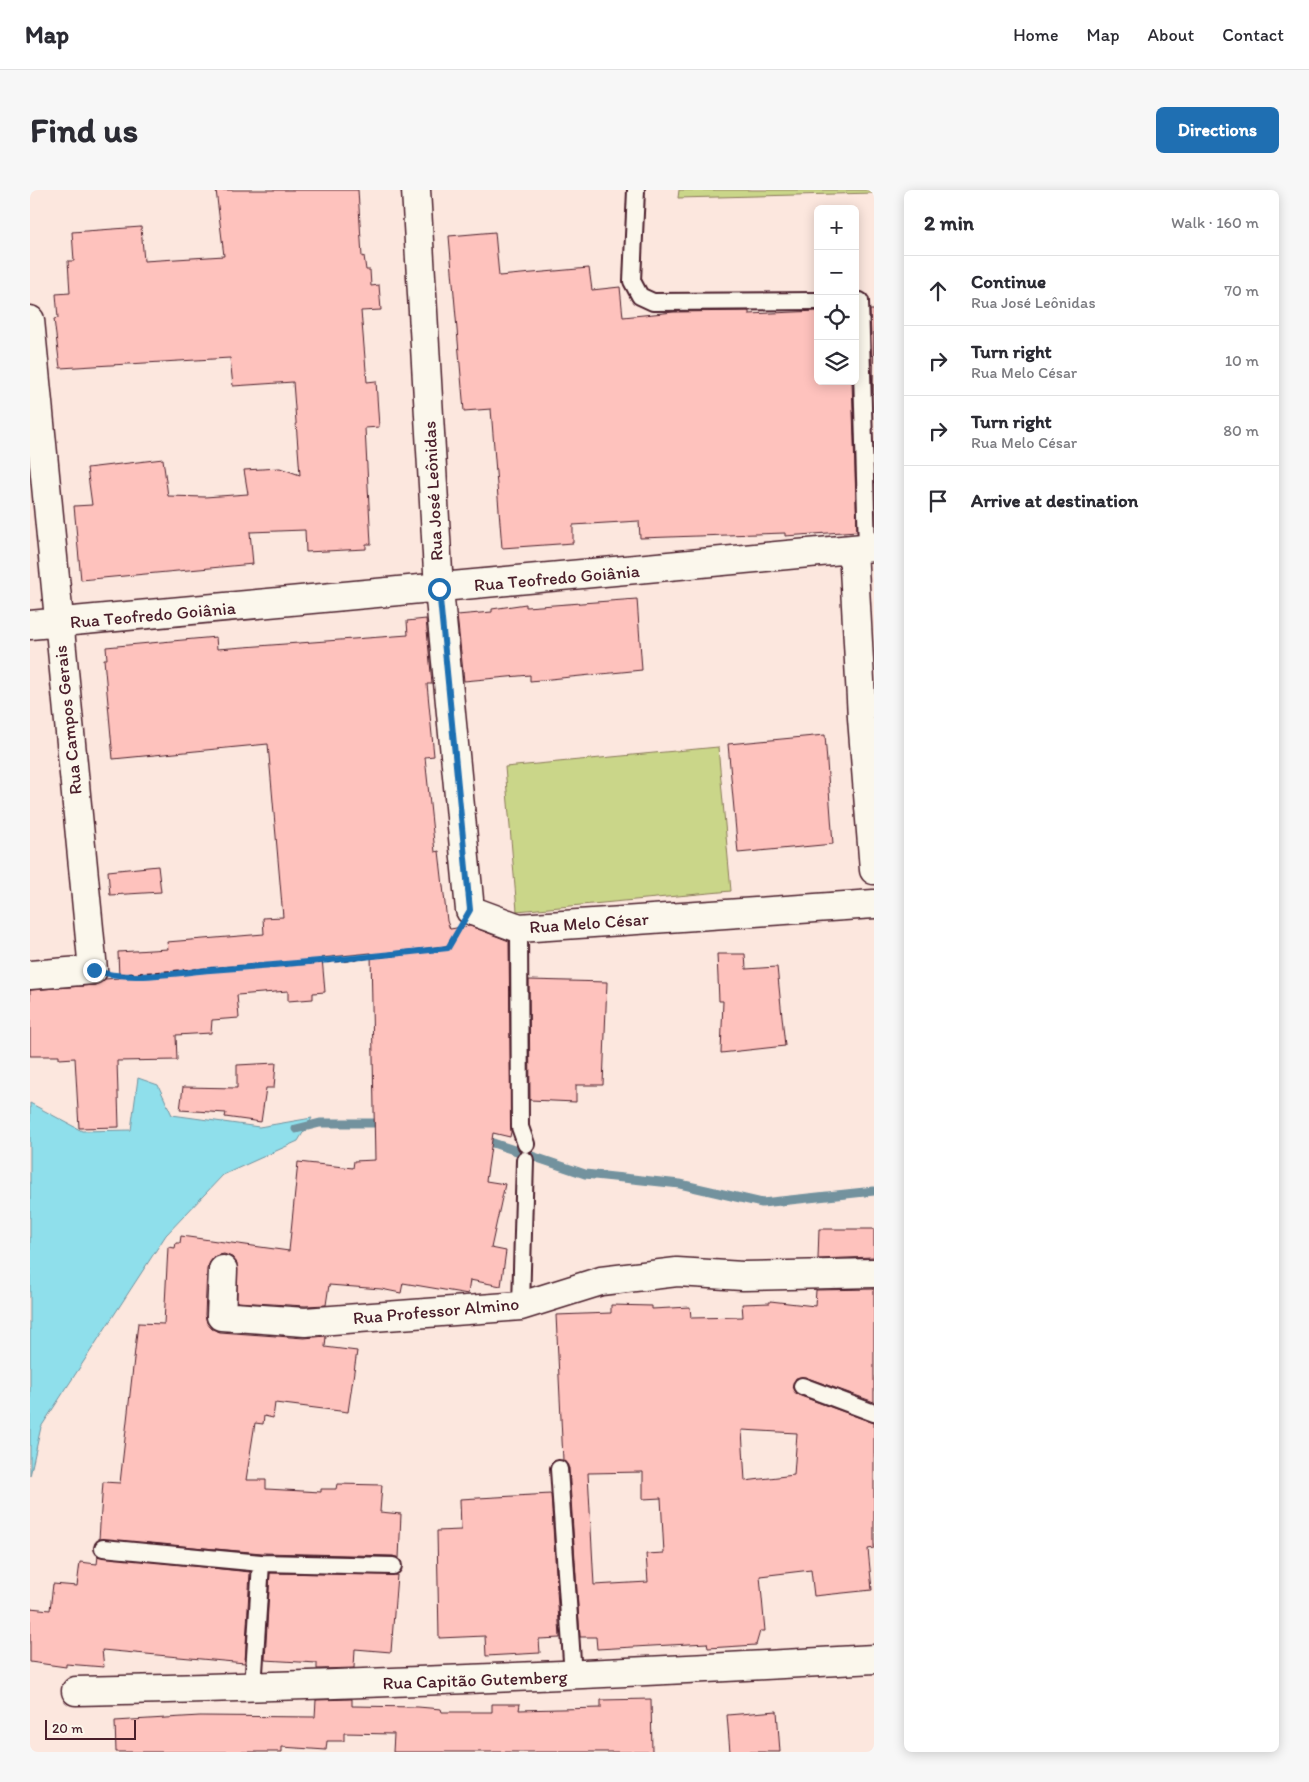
<!DOCTYPE html>
<meta charset="utf-8">
<style>
body{margin:0;font-family:Itim,sans-serif;background:#f7f7f7;color:#2b2b33}
.controls{position:absolute;right:15px;top:15px;display:grid;overflow:hidden;border-radius:8px;box-shadow:0 2px 12px #0003}
.controls button{width:45px;height:45px;display:grid;place-items:center;padding:0;border:0;border-bottom:1px solid #e1e1e2;background:#fff;color:#2b2b33;font:25px sans-serif}
.scale{position:absolute;left:15px;bottom:12px;width:91px;box-sizing:border-box;padding-left:5px;border:2px solid #4a1f2b;border-top:0;font-size:14px;line-height:18px;white-space:nowrap;color:#4a1f2b;-webkit-text-stroke:4px #fbf7ec;paint-order:stroke}
.stop{position:absolute;width:15px;height:15px;margin:-11px;border:4px solid #1f6fb2;border-radius:50%;background:#fff}
.stop.end{background:#1f6fb2;border-color:#fff;box-shadow:0 1px 5px #0008}
.list{margin:0;padding:0;list-style:none}
h2{display:flex;justify-content:space-between;align-items:center;height:65px;margin:0;padding:0 20px;font-size:21px}
h2 small{font-size:16px;font-weight:400;color:#7c7c81}
.list li{display:grid;grid-template-columns:32px 1fr auto;gap:15px;align-items:center;box-sizing:border-box;height:70px;padding:0 20px;border-top:1px solid #e1e1e2}
.list b{display:block;font-size:19px;white-space:nowrap}
.list p{margin:0;font-size:16px;white-space:nowrap;color:#7c7c81}
.list em{font-size:16px;font-style:normal;color:#7c7c81}
.icon{flex:none;width:28px;height:28px;fill:none;stroke:currentColor;stroke-width:2;stroke-linecap:round;stroke-linejoin:round}
.map{position:relative;flex:none;width:844px;height:1562px;overflow:hidden;border-radius:8px}
header{display:flex;align-items:center;gap:30px;box-sizing:border-box;height:70px;padding:0 25px;background:#fff;border-bottom:1px solid #e1e1e2}
header strong{font-size:24px}
nav{display:flex;gap:28px;margin-inline-start:auto;font-size:18px}
.intro{display:flex;align-items:center;justify-content:space-between;box-sizing:border-box;height:120px;padding:0 30px}
h1{margin:0;font-size:35px}
.button{padding:12px 22px;border-radius:8px;background:#1f6fb2;color:#fff;font-size:18px;font-weight:700}
main{display:flex;gap:30px;padding:0 30px}
aside{flex:1;background:#fff;border-radius:8px;box-shadow:0 2px 12px #0003}
.map>svg:first-child{display:block}
.green{fill:#cad689;stroke:#8a7a5a}
.water{fill:#8fdfeb;stroke:#73929e}
.lines{fill:none;stroke-linecap:round;stroke-linejoin:round}
.stream{stroke:#73929e;stroke-width:9}
.building{fill:#fec2bd;stroke:#4a1f2b;fill-rule:evenodd}
.service-casing{stroke:#4a1f2b;stroke-width:20}
.minor-casing{stroke:#4a1f2b;stroke-width:31}
.path{stroke:#4a1f2b;stroke-width:3;stroke-dasharray:5 4;stroke-linecap:butt}
.service{stroke:#fbf7ec;stroke-width:16}
.minor{stroke:#fbf7ec;stroke-width:28}
.route{stroke:#1f6fb2;stroke-width:6}
.labels{text-anchor:middle;stroke-width:4;stroke-linejoin:round;paint-order:stroke}
.street-label{font-size:18px;fill:#4a1f2b;stroke:#fbf7ec}
</style>
<header>
<strong>Map</strong>
<nav><a>Home</a><a>Map</a><a>About</a><a>Contact</a></nav>
</header>
<div class="intro"><h1>Find us</h1><a class="button">Directions</a></div>
<main>
<div class="map">
<svg width="844" height="1562" viewBox="0 0 844 1562">
<rect width="100%" height="100%" fill="#fce7de"/>
<filter id="ink" filterUnits="userSpaceOnUse"><feTurbulence type="fractalNoise" baseFrequency=".02" numOctaves="2"/><feDisplacementMap in="SourceGraphic" scale="10" xChannelSelector="R" yChannelSelector="G"/><feConvolveMatrix kernelMatrix="1 2 1 2 8 2 1 2 1" color-interpolation-filters="sRGB"/></filter>
<g filter="url(#ink)">
<path class="green" d="M 649,0 L 844,0 L 844,3 L 648,8 Z
M 688,557 L 701,701 L 487,721 L 475,577 Z"/>
<path class="water" d="M 108,888 L 128,895 L 142,925 L 229,937 L 282,928 L 268,951 L 193,985 L 136,1045 L 11,1237 L 0,1286 L 0,913 L 52,941 L 101,940 Z"/>
<g class="lines">
<path class="stream" d="M 266,939 L 290,933 L 355,933
M 451,949 L 555,984 L 650,994 L 732,1013 L 844,1001"/>
</g>
<path class="building" d="M 186,0 L 328,0 L 332,67 L 334,66 L 336,80 L 340,80 L 341,96 L 349,95 L 351,120 L 331,121 L 337,192 L 346,191 L 349,237 L 335,238 L 341,354 L 336,354 L 336,359 L 276,362 L 275,340 L 220,342 L 223,374 L 51,390 L 44,316 L 62,315 L 57,278 L 133,269 L 138,306 L 175,307 L 218,304 L 214,280 L 250,278 L 270,285 L 263,192 L 203,196 L 200,168 L 30,178 L 24,129 L 28,128 L 26,104 L 40,103 L 38,71 L 44,71 L 42,42 L 111,37 L 114,71 L 194,66 Z
M 465,42 L 469,86 L 559,78 L 562,100 L 590,97 L 593,127 L 644,122 L 719,121 L 719,124 L 788,121 L 788,191 L 822,191 L 827,341 L 755,346 L 755,343 L 610,348 L 609,331 L 543,335 L 543,353 L 472,358 L 461,219 L 434,221 L 419,46 Z
M 840,120 L 844,120 L 843,204 Z
M 607,409 L 612,480 L 500,491 L 500,485 L 434,491 L 427,425 L 462,422 L 462,419 L 496,414 L 496,417 Z
M 396,429 L 402,494 L 397,494 L 404,566 L 395,567 L 405,662 L 409,661 L 417,731 L 420,739 L 440,736 L 479,751 L 481,942 L 480,947 L 463,943 L 456,991 L 475,994 L 461,1058 L 476,1061 L 471,1096 L 440,1090 L 438,1104 L 373,1093 L 371,1103 L 351,1099 L 299,1095 L 296,1115 L 275,1116 L 207,1112 L 207,1073 L 202,1067 L 194,1064 L 185,1066 L 180,1072 L 177,1079 L 175,1125 L 177,1133 L 182,1139 L 190,1142 L 274,1148 L 296,1146 L 295,1157 L 327,1161 L 318,1222 L 245,1213 L 243,1228 L 234,1226 L 233,1234 L 225,1233 L 216,1290 L 236,1290 L 236,1299 L 291,1302 L 291,1299 L 306,1299 L 307,1294 L 352,1295 L 350,1322 L 371,1324 L 369,1368 L 363,1366 L 232,1363 L 69,1349 L 73,1292 L 90,1293 L 108,1133 L 134,1134 L 138,1057 L 145,1058 L 146,1053 L 150,1053 L 151,1046 L 259,1061 L 268,972 L 323,978 L 324,971 L 345,970 L 341,763 L 292,768 L 295,802 L 283,803 L 283,809 L 258,811 L 258,801 L 207,805 L 209,828 L 182,830 L 181,843 L 146,845 L 147,870 L 87,871 L 89,937 L 49,938 L 45,868 L 29,869 L 29,866 L 0,866 L 0,800 L 65,795 L 75,789 L 89,788 L 88,762 L 138,759 L 137,752 L 234,744 L 233,728 L 253,727 L 238,554 L 83,569 L 74,469 L 77,469 L 76,457 L 186,447 L 187,459 L 378,445 L 377,431 Z
M 795,545 L 803,654 L 708,663 L 698,554 Z
M 128,676 L 131,702 L 80,705 L 78,681 Z
M 687,764 L 715,764 L 716,779 L 747,777 L 755,856 L 691,863 L 693,811 L 689,811 Z
M 499,790 L 577,792 L 573,895 L 546,895 L 546,912 L 500,910 Z
M 246,873 L 244,898 L 236,898 L 231,932 L 195,927 L 196,923 L 150,920 L 153,897 L 207,898 L 207,875 Z
M 789,1039 L 844,1039 L 844,1067 L 788,1069 Z
M 844,1099 L 844,1212 L 775,1187 L 766,1188 L 762,1197 L 768,1205 L 844,1233 L 844,1358 L 838,1359 L 842,1400 L 784,1406 L 781,1380 L 730,1386 L 735,1441 L 730,1441 L 726,1455 L 678,1458 L 677,1453 L 567,1459 L 566,1447 L 550,1447 L 539,1278 L 533,1270 L 526,1125 L 581,1123 L 581,1115 L 622,1116 L 622,1119 L 660,1117 L 661,1128 L 713,1127 L 712,1114 L 740,1113 L 740,1111 L 785,1116 L 786,1100 ZM 712,1240 L 767,1243 L 764,1285 L 715,1291 ZM 613,1282 L 613,1309 L 631,1308 L 634,1363 L 616,1364 L 618,1392 L 564,1395 L 558,1283 Z
M 521,1304 L 530,1448 L 509,1449 L 510,1463 L 456,1466 L 455,1446 L 409,1448 L 407,1341 L 431,1340 L 430,1309 Z
M 68,1366 L 220,1382 L 215,1473 L 72,1460 L 74,1477 L 36,1474 L 36,1477 L 0,1472 L 0,1418 L 20,1420 L 23,1394 L 47,1396 L 50,1372 L 67,1374 Z
M 240,1383 L 367,1385 L 361,1462 L 325,1459 L 324,1478 L 287,1479 L 287,1473 L 235,1470 Z
M 322,1509 L 322,1516 L 388,1517 L 411,1519 L 412,1522 L 462,1522 L 462,1514 L 490,1514 L 489,1520 L 571,1518 L 571,1510 L 621,1509 L 622,1562 L 363,1562 L 364,1544 L 314,1543 L 314,1551 L 297,1551 L 296,1560 L 252,1557 L 252,1562 L 86,1562 L 85,1531 L 170,1526 L 285,1527 L 286,1510 Z
M 747,1521 L 750,1562 L 700,1562 L 697,1525 Z"/>
<g class="lines">
<g class="service-casing">
<path id="service" d="M 606,0 L 602,91 L 610,106 L 623,112 L 788,111
M 830,111 L 837,358
M 489,738 L 490,937 L 496,954
M 491,1116 L 495,970
M 772,1196 L 844,1223
M 529,1279 L 543,1486
M 73,1358 L 231,1373 L 363,1376
M 223,1498 L 231,1373"/>
</g>
<g class="minor-casing">
<path id="minor" d="M 386,0 L 409,399 L 440,720 L 489,738 L 844,714
M 0,130 L 63,780 L 0,785
M 823,359 L 832,528 L 844,680
M 0,435 L 844,357
M 193,1080 L 191,1126 L 275,1132 L 491,1116 L 571,1091 L 647,1082 L 713,1086 L 844,1083
M 46,1501 C 312,1496 578,1484 844,1469"/>
</g>
<path class="path" d="M 90,785 L 317,770 L 418,757 L 426,745"/>
<use href="#service" class="service"/>
<use href="#minor" class="minor"/>
</g>
</g>
<g class="lines" filter="url(#ink)">
<path class="route" d="M 64,780 C 95,792 146,783 180,780 C 260,774 339,767 418,758 L 440,720 L 409,399"/>
</g>
<g class="labels">
<g class="street-label">
<text transform="translate(403 301) rotate(-93)" y="6">Rua José Leônidas</text>
<text transform="translate(527 388) rotate(-5)" y="6">Rua Teofredo Goiânia</text>
<text transform="translate(123 425) rotate(-5)" y="6">Rua Teofredo Goiânia</text>
<text transform="translate(38 530) rotate(-96)" y="6">Rua Campos Gerais</text>
<text transform="translate(559 733) rotate(-4)" y="6">Rua Melo César</text>
<text transform="translate(406 1121) rotate(-5)" y="6">Rua Professor Almino</text>
<text transform="translate(445 1490) rotate(-2)" y="6">Rua Capitão Gutemberg</text>
</g>
</g>
</svg>
<div class="controls">
<button>+</button>
<button>−</button>
<button><svg class="icon" aria-label="locate" viewBox="0 0 24 24"><circle cx="12" cy="12" r="6"/><path d="M12 2v4M12 18v4M2 12h4M18 12h4"/></svg></button>
<button><svg class="icon" aria-label="layers" viewBox="0 0 24 24"><path d="M12 4l9 5-9 5-9-5zM3 14l9 5 9-5"/></svg></button>
</div>
<div class="scale">20 m</div>
<div class="stop" style="left:409px;top:399px"></div>
<div class="stop end" style="left:64px;top:780px"></div>
</div>
<aside>
<h2>2 min<small>Walk · 160 m</small></h2>
<ul class="list">
<li><svg class="icon" aria-label="ahead" viewBox="0 0 24 24"><path d="M12 20V5M6 11l6-6 6 6"/></svg><div><b>Continue</b><p>Rua José Leônidas</p></div><em>70 m</em></li>
<li><svg class="icon" aria-label="right" viewBox="0 0 24 24"><path d="M7 20v-9h11M14 6l5 5-5 5"/></svg><div><b>Turn right</b><p>Rua Melo César</p></div><em>10 m</em></li>
<li><svg class="icon" aria-label="right" viewBox="0 0 24 24"><path d="M7 20v-9h11M14 6l5 5-5 5"/></svg><div><b>Turn right</b><p>Rua Melo César</p></div><em>80 m</em></li>
<li><svg class="icon" aria-label="arrive" viewBox="0 0 24 24"><path d="M6 21V4h12l-3 4 3 4H6"/></svg><div><b>Arrive at destination</b></div></li>
</ul>
</aside>
</main>
